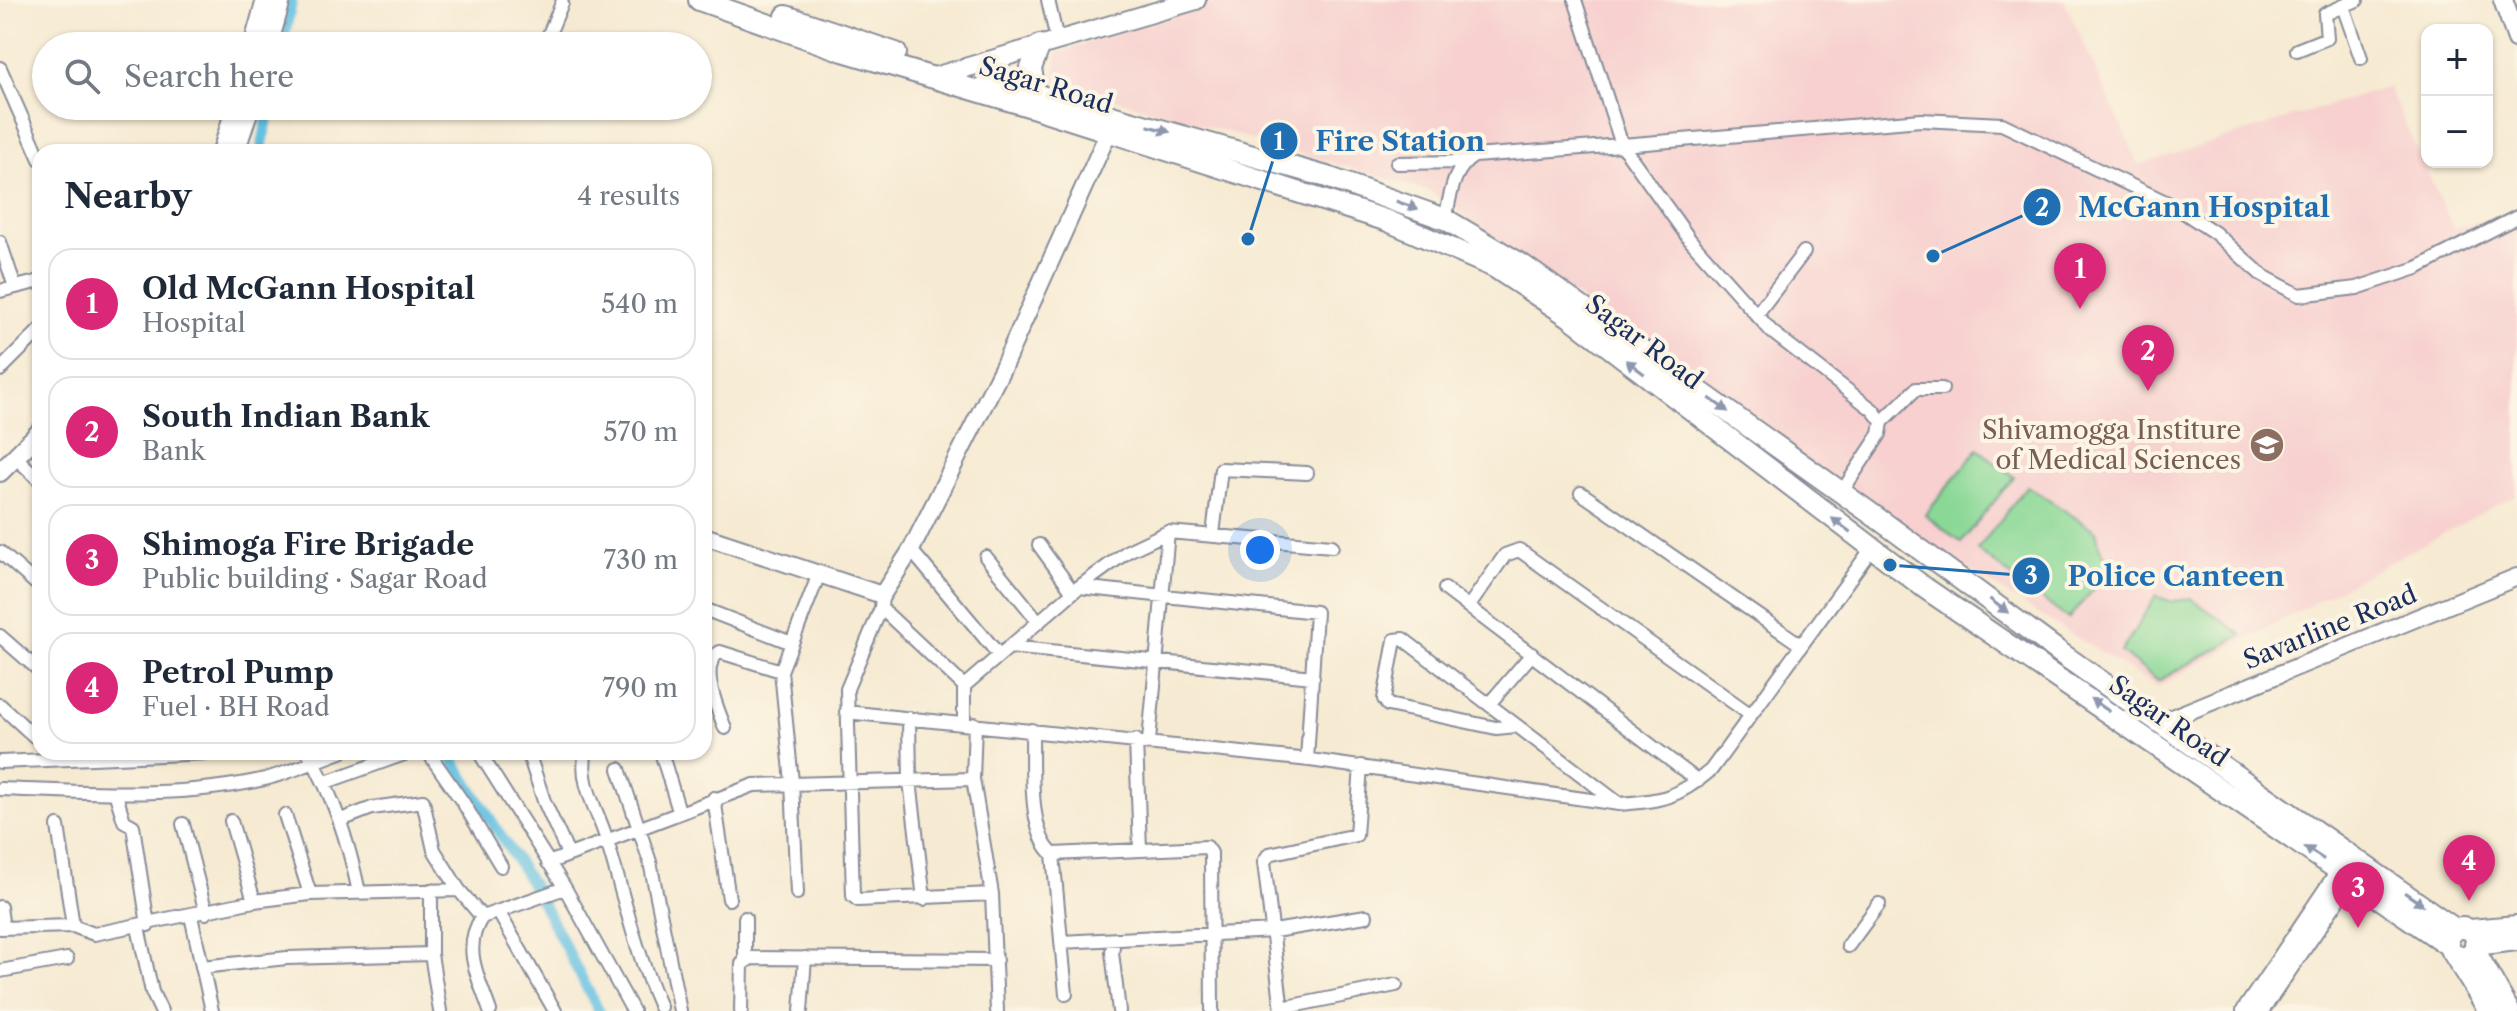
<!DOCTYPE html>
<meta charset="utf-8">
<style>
body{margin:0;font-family:"Libre Caslon Text",serif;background:#f6f6f7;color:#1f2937}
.controls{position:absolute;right:24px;top:24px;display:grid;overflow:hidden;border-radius:16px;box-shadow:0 2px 6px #0004}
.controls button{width:72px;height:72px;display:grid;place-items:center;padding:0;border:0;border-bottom:2px solid #e0e1e3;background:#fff;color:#1f2937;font:40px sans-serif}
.you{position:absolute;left:1260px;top:550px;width:28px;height:28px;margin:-20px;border:6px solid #fff;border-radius:50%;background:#1a73e8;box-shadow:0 0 0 12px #1a73e833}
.badge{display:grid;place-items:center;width:52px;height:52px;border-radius:50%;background:#db2777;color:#fff;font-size:26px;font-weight:700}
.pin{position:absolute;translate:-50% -66px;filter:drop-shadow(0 2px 4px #0008)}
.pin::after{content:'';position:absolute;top:42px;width:28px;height:24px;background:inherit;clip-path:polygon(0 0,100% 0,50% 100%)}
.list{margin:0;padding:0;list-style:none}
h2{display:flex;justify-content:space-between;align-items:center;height:104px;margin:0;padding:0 32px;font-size:34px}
h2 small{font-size:26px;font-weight:400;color:#747a83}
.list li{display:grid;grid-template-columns:52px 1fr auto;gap:24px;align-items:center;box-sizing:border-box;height:112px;margin:0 16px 16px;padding:0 16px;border:2px solid #e0e1e3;border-radius:24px}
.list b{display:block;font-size:30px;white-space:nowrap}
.list p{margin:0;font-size:26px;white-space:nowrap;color:#747a83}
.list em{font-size:26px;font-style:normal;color:#747a83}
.icon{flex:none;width:44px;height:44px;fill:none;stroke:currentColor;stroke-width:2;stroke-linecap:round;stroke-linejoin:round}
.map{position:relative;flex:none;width:2517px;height:1011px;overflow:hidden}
.search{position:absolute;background:#fff;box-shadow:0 2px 6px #0004;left:32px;top:32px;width:680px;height:88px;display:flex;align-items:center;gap:20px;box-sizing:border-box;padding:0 28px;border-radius:44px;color:#747a83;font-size:30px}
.panel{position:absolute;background:#fff;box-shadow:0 2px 6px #0004;left:32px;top:144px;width:680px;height:616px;border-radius:24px}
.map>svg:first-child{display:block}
.built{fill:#f7d0cf}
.green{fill:#8ad896;stroke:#52847a;stroke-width:2}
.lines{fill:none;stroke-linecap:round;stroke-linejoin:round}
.canal{stroke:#64c1e2;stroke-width:11}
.minor-casing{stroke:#888c98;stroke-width:16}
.tertiary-casing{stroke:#888c98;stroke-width:20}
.secondary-casing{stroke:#888c98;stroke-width:22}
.primary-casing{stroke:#888c98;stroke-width:24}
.trunk-casing{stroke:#888c98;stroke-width:24}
.minor{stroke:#fff;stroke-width:12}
.tertiary{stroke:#fff;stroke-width:16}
.secondary{stroke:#fff;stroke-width:18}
.primary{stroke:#fff;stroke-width:20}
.trunk{stroke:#fff;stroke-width:20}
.oneway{fill:#8d97ae}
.labels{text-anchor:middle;stroke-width:8;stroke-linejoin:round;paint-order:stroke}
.street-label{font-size:26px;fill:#1b2f5e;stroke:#fcf5e5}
.education-label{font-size:26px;fill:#785e54;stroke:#fcf5e5;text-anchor:end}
.leader{fill:none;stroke:#1f6fb2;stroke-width:3}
.callout-dot{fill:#1f6fb2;stroke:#fcf5e5;stroke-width:3}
.mark-label{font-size:24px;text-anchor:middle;font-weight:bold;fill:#fff}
.callout-label{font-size:28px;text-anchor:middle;font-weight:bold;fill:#1f6fb2;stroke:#fcf5e5;stroke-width:8;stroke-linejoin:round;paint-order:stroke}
</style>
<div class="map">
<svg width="2517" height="1011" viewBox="0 0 2517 1011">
<rect width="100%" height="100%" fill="#fcf5e5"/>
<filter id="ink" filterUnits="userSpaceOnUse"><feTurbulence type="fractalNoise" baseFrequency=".0125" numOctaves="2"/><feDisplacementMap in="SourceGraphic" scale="16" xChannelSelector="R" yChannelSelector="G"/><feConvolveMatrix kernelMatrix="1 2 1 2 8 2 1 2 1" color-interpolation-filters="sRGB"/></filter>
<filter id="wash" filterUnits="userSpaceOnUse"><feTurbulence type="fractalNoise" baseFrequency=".006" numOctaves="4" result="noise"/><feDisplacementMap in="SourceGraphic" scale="32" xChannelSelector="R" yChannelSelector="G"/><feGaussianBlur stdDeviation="1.8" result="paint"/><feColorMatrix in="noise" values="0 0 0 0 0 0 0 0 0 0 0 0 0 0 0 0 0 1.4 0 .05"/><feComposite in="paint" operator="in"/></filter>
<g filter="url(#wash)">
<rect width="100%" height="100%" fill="#f6ead2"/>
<path class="built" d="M 1224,0 L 2064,0 L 2139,165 L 2388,87 L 2453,228 L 2517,212 L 2517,494 L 2157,687 L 1894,524 L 1430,191 L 1055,82 L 1057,53 Z"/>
<path class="green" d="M 1978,449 L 2014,477 L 1961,543 L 1925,515 Z
M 2027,486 L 2096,531 L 2100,549 L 2112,568 L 2068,619 L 1977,550 Z
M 2156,596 L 2172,602 L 2191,598 L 2242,635 L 2158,681 L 2121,652 Z"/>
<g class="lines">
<path class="canal" d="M 282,46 L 292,0
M 261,152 L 270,106
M 448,752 L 536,891 L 599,1011"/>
</g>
</g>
<g filter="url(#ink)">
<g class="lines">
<g class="minor-casing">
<path id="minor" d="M 1048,0 L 1057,40
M 1575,0 L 1622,145 L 1921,120 L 2002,124 L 2176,207 L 2215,233 L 2263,276 L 2299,295 L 2357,288 L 2417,268 L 2517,217
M 2343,6 L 2361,58
M 547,39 L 562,3
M 2297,50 L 2327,38 L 2325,14 L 2357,0
M 0,68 L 40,159
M 1397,163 L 1464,162
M 1445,219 C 1451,195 1452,169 1474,156 L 1622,145 L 1690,240 L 1772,332 L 1873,410 L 1882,422 L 1880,434 L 1841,493
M 0,242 L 15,287
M 0,291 L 40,281
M 1756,315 L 1804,252
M 0,370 L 40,330
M 1882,422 L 1916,389 L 1942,389
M 15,457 L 40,480
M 1581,493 L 1801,645
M 1213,534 L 1221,469 L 1307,473
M 1039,545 L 1073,592
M 911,550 L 999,655
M 0,552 L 40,587
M 986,557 L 1039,622
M 1079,587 L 1316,612 L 1307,760
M 1445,589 L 1698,781
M 882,595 L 881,608 L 847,689 L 853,896 L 858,900 L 992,894
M 1469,606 L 1505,555 L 1519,550 L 1751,715
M 881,608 L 964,686 L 964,723
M 704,609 L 789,642
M 0,636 L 40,671
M 1009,647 L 1313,677
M 964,686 L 1079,587 L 1128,551 L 1168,532 L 1332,546
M 1489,704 L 1532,654
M 0,705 L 34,736
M 846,712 L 1310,760 L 1619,804 C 1661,801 1678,798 1711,770 L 1872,548
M 909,718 L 910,781 L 924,899
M 975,724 L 973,779 L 992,894 L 997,1011
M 1517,726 L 1496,728 L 1388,705 L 1384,699 L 1395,640 L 1403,639 L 1617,802
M 725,728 C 718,710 697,664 720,652 L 781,671
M 1032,730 C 1033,763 1027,832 1053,854
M 1136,740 L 1140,850
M 1149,741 L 1168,532
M 308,752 C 334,797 348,841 359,892
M 428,752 L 464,804 L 501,866
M 479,752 L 565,888 L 633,1011
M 528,752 L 544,801 L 568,854
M 586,752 C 578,783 599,812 607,841 C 624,897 636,953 660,1007
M 661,752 L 679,811
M 0,762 L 231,752
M 619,769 L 650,862 L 680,1011
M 326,782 L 410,752
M 0,789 C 89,792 177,799 265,779 C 291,772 316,761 341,752
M 116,795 L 124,821 L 133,826 L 148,925
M 714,798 L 729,899
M 285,815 L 310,894
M 341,820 L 372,808 L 423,801 L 434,850 L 459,890 L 482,917 L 565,888
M 231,821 L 254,901
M 183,824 L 206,913
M 58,826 L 73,926
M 548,863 L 754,785 L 973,779
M 431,890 L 431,954 L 440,1011
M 797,893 L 792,782 L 781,671 L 819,574
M 0,907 L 3,928
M 499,913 L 555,1011
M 191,916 L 212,1011
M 482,917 C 461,949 479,978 490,1011
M 745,918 L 745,960
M 138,927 L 152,992 L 161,1011
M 0,928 L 73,926 L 94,934 L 254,901 L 310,894 L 459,890
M 1114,941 L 1112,952 L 1119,1011
M 1061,942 L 1274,931 L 1366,916
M 1848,946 L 1879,904
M 202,967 L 287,958 L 431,954
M 0,971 L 67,959
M 1066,994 L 1053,854 L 1207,847 L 1211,853 L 1212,1011
M 1282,1008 L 1396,985
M 741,1011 L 742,964 L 751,958 L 996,960
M 801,1011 L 805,958
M 1282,1011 L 1264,862 L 1269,854 L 1356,835 L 1361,766"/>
</g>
<g class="tertiary-casing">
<path id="tertiary" d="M 704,536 L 882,595 L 911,550 L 1003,367 L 1113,122
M 2162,722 L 2517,577
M 2245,1011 L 2340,870
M 2260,1011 L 2351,878"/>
</g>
<g class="secondary-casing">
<path id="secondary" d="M 2503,0 L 2517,39
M 253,46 L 266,0
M 268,46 L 281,0
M 931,78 L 1196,0
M 222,152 L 236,106
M 235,152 L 250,106
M 0,472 L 40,432"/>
</g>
<g class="primary-casing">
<path id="primary" d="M 2470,930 L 2517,926
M 2475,945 L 2517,940"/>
</g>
<g class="trunk-casing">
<path id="trunk" d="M 699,0 L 843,51 L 1035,108 L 1388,221 L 1494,267 L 1570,317 L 1925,588 L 2448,945
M 786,16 L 896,53
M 988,81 L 1327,177 L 1445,219 L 1521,264 L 1887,525 L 2062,654 L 2455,929
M 1035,93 L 1031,68 L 1040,45
M2448 942a14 14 0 1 1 28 0a14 14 0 1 1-28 0Z
M 2474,949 L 2509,1011
M 2453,953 L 2489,1011"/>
</g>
<use href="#minor" class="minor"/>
<use href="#tertiary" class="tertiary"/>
<use href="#secondary" class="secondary"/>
<use href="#primary" class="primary"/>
<use href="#trunk" class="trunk"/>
</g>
<defs><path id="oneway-solid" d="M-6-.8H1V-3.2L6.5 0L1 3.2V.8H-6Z" transform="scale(2)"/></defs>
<g class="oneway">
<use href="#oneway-solid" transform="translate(1159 129) rotate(16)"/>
<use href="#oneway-solid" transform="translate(1407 205) rotate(20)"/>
<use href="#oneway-solid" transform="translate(1635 367) rotate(-143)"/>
<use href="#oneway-solid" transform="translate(1719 405) rotate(36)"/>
<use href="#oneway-solid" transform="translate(1841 525) rotate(-143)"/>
<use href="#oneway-solid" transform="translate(1999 606) rotate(37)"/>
<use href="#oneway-solid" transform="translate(2100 705) rotate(-146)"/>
<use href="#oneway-solid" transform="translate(2314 853) rotate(-147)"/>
<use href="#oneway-solid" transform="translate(2414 899) rotate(35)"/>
</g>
</g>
<defs>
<g id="university-disc" transform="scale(1.8)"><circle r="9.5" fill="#8d6e63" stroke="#fcf5e5"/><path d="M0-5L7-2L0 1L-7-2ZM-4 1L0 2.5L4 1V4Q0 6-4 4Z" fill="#fff"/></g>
</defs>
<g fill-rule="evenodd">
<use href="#university-disc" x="2267" y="445"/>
</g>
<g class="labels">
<g class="street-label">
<text transform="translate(1046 85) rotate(17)" y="9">Sagar Road</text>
<text transform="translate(1644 342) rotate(37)" y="9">Sagar Road</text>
<text transform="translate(2330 627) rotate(-22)" y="9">Savarline Road</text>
<text transform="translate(2169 721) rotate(35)" y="9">Sagar Road</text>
</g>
<g class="education-label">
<text x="2241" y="439">Shivamogga Institure<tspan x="2241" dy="30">of Medical Sciences</tspan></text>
</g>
</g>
<path class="leader" d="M1248 239L1279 141M1933 256L2042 207M1890 565L2031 576"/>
<g class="callout-dot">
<circle cx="1248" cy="239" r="8"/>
<circle cx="1933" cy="256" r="8"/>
<circle cx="1890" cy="565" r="8"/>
<circle cx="1279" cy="141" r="20"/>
<circle cx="2042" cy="207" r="20"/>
<circle cx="2031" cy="576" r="20"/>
</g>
<g class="mark-label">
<text x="1279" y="150">1</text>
<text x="2042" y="216">2</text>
<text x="2031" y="584">3</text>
</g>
<g class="callout-label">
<text x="1400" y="151">Fire Station</text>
<text x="2204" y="217">McGann Hospital</text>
<text x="2176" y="586">Police Canteen</text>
</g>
</svg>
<div class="controls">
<button>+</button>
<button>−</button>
</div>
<div class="you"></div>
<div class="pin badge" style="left:2080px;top:309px">1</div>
<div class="pin badge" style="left:2148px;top:391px">2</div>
<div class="pin badge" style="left:2358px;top:928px">3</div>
<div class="pin badge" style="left:2469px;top:901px">4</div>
<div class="search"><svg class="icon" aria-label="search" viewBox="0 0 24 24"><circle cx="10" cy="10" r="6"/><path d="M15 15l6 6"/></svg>Search here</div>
<section class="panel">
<h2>Nearby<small>4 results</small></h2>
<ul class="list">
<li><span class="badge">1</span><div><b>Old McGann Hospital</b><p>Hospital</p></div><em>540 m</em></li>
<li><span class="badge">2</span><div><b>South Indian Bank</b><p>Bank</p></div><em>570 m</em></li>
<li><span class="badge">3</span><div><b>Shimoga Fire Brigade</b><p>Public building · Sagar Road</p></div><em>730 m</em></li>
<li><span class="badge">4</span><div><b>Petrol Pump</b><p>Fuel · BH Road</p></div><em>790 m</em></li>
</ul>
</section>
</div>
